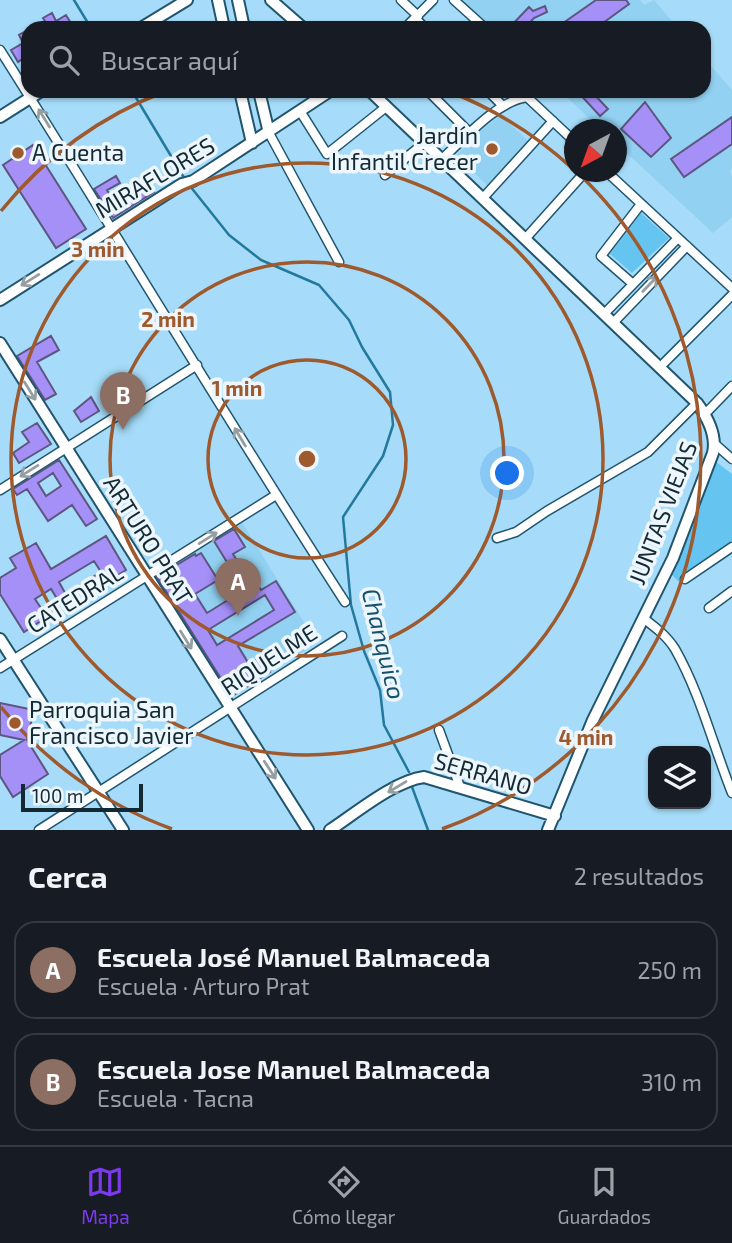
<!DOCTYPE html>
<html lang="es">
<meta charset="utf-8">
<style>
body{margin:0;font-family:"Exo 2",sans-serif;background:#242831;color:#f1f3f6}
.controls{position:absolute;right:21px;bottom:21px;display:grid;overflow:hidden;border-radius:14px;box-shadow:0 2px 5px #0004}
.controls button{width:63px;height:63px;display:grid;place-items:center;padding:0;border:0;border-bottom:2px solid #363941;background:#171b24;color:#f1f3f6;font:35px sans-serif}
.compass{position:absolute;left:564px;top:119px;width:63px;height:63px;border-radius:50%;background:#171b24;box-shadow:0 2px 5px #0004;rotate:221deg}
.scale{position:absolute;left:21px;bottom:18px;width:122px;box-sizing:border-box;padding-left:7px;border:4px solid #132933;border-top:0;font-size:19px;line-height:24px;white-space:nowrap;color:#132933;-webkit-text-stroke:5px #ecf6fc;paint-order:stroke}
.you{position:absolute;left:508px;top:474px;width:24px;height:24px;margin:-18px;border:5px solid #fff;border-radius:50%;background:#1a73e8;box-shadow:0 0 0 10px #1a73e833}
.badge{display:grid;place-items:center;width:46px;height:46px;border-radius:50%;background:#7c3aed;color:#fff;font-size:23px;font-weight:700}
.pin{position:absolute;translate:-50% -58px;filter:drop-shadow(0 2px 4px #0008)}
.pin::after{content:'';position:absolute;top:37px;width:24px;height:21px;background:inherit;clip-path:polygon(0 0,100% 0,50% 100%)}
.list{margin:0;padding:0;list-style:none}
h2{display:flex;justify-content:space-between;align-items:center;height:91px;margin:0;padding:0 28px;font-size:30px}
h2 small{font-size:23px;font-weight:400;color:#9ea1a6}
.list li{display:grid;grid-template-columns:46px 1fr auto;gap:21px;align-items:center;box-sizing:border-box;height:98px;margin:0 14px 14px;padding:0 14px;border:2px solid #363941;border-radius:21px}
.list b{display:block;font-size:26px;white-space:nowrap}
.list p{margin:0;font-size:23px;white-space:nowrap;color:#9ea1a6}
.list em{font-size:23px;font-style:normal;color:#9ea1a6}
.icon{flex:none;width:38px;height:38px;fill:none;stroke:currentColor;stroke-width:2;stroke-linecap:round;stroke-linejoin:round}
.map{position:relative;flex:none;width:732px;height:830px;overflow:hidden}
.search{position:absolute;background:#171b24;box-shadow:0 2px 5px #0004;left:21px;right:21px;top:21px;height:77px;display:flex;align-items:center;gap:18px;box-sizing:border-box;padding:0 24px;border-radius:21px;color:#9ea1a6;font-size:26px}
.sheet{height:315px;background:#171b24}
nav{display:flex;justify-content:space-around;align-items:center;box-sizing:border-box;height:98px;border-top:2px solid #363941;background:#171b24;font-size:19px;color:#9ea1a6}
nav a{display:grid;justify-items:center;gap:4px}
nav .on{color:#7c3aed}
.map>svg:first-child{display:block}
.built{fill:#92d1f1}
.green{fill:#66c4f1}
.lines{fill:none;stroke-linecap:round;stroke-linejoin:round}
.stream{stroke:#23799d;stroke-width:2.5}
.building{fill:#a590f8;stroke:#5d5681;stroke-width:2;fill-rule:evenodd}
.minor-casing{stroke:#20556d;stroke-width:11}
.tertiary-casing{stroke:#20556d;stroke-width:14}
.minor{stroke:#fff;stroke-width:8}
.tertiary{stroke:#fff;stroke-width:10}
.oneway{stroke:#959fa3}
.ring{fill:none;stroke:#9e592d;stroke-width:3.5}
.poi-dot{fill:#9e592d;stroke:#ecf6fc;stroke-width:2.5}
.labels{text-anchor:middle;stroke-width:7;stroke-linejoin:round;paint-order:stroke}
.poi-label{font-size:23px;fill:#132933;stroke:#ecf6fc;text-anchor:start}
.street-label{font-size:23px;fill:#132933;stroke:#ecf6fc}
.water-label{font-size:24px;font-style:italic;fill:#16506a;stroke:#ecf6fc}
.centre{fill:#9e592d;stroke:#ecf6fc;stroke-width:3.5}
.ring-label{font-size:21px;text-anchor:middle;font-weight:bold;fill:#9e592d;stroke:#ecf6fc;stroke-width:7;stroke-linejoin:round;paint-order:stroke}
</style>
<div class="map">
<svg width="732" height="830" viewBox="0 0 732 830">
<rect width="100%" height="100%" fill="#a6dcf9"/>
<path class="built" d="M 455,0 L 640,0 L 644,5 L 654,0 L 678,28 L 485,28 Z
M 704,58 L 732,90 L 732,168 L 730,171 L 732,177 L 732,217 L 713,233 L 617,144 L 616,130 L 601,129 L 560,91 L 704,91 Z
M 501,115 L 529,142 L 487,185 L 456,156 L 480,131 Z
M 241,521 L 317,643 L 227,699 L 171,609 L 175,606 L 155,574 Z"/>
<path class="green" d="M 641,213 L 669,238 L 632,273 L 610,254 Z
M 715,461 L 732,474 L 732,547 L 679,582 L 671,574 Z"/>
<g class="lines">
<path class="stream" d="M 74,0 L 91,28
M 132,91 L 186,181
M 190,186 L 229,235 L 261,260 L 319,285 L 349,320 L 362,347 L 390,392 L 393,425 L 383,456 L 343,517 L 351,605 L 364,651 L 380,690 L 384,725 L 409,772
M 412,787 L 428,830"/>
</g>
<path class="building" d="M 596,0 L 626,0 L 629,4 L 596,28 L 556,28 Z
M 545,6 L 547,12 L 534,18 L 525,28 L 509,28 L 529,7 L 533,11 Z
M 52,13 L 56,21 L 66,15 L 74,28 L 45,28 L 48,26 L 43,18 Z
M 28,30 L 28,55 L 18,62 L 11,50 L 23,43 L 19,35 Z
M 577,91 L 591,91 L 608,109 L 600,116 Z
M 645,102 L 671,138 L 651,157 L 621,129 Z
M 732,117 L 732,144 L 684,177 L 671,159 Z
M 33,145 L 86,229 L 56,248 L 3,165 Z
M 116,176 L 120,183 L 107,190 L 115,202 L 148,182 L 154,192 L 113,218 L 94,189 Z
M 51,336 L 59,350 L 37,362 L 56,394 L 45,400 L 17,356 Z
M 91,397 L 99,411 L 81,422 L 74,411 Z
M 37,423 L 51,444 L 19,463 L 13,453 L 29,442 L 22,432 Z
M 59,460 L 97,519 L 86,526 L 72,505 L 48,521 L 27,489 L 17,495 L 13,489 ZM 53,473 L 61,486 L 46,496 L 38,483 Z
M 234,529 L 245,547 L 233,554 L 252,584 L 256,582 L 261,590 L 276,581 L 295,612 L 238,646 L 249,664 L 260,657 L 270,672 L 232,696 L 157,577 L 195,554 L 196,556 L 201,553 L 218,580 L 195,594 L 207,613 L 244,590 L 214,541 ZM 265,595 L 274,610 L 217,645 L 208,630 Z
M 106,536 L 126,570 L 84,596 L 78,586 L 101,572 L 94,561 L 59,582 L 69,600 L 61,605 L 51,589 L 35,599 L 47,617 L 24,632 L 0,594 L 0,578 L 16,568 L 10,558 L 36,543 L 51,569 Z
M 0,703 L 34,710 L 27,740 L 48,774 L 13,797 L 0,776 L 0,755 L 24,740 L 0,735 Z"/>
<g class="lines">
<g class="minor-casing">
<path id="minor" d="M 401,0 L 418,16
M 454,0 L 485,28
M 415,18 L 425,28
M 405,28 L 433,0
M 0,50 C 116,233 227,420 345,602
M 428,91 L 470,133
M 488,91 L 503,106
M 527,97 L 574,141
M 300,111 L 327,154 L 386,107
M 269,133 L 339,262
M 442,159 C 464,139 497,101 527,97 L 529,91
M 607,172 L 732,288
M 385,175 L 424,143
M 483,198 L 553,121
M 525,239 L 585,172
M 633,284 L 601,256 L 641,204
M 604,314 L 678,238
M 613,323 L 687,246
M 660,367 L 732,295
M 705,414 L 732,386
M 715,444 L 732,459
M 0,490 L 197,365
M 497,538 L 516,532 L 547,511 L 648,452 L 697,403
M 685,579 L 732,547
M 709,608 L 732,591
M 643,618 C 655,627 667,636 675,649 C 700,693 713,745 732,793
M 0,668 L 276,495
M 439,730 L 460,787
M 39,830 L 342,636"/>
</g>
<g class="tertiary-casing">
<path id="tertiary" d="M 218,0 L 224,28
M 238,0 L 244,28
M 271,0 L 303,28
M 141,28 L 187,0
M 240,91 L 252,143
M 259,91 L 269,133
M 370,91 L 697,403 C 708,418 717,435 713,453 L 673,558 L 593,720 L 548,830
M 0,117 L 41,91
M 0,300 L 182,184 L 193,181 L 330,91
M 0,343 L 308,830
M 0,639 L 123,830
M 330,830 C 356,813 394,781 424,777 L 555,816"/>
</g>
<use href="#minor" class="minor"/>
<use href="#tertiary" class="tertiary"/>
</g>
<defs><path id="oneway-shaft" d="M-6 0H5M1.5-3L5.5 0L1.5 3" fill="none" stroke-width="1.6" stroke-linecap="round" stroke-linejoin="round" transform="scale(1.75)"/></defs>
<g class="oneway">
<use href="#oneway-shaft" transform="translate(44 118) rotate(-122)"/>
<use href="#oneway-shaft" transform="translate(30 280) rotate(148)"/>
<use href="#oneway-shaft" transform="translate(650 284) rotate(-46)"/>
<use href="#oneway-shaft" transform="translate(30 391) rotate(58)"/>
<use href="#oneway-shaft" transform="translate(240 437) rotate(-121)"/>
<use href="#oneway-shaft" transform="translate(29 471) rotate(148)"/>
<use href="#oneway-shaft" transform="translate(208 538) rotate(-32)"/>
<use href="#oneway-shaft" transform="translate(186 640) rotate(58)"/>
<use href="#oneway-shaft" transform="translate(270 770) rotate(57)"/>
<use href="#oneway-shaft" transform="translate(397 787) rotate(149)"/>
</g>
<g class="ring">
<circle cx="307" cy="459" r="99"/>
<circle cx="307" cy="459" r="197"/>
<circle cx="307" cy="459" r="296"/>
<path d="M172 829A394 394 0 0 1 1 707M1 211A394 394 0 0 1 166 91M448 91A394 394 0 0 1 573 169M578 173A394 394 0 0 1 442 829"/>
</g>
<g class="poi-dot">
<circle cx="492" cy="149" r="7"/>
<circle cx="18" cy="153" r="7"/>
<circle cx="15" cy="723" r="7"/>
</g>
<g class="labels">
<g class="poi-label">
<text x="478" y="144" text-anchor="end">Jardín<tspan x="478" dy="26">Infantil Crecer</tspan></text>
<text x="32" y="161">A Cuenta</text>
<text x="29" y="718">Parroquia San<tspan x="29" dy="26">Francisco Javier</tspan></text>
</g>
<g class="street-label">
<text transform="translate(155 178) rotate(-31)" y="8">MIRAFLORES</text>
<text transform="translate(663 513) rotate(-69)" y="8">JUNTAS VIEJAS</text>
<text transform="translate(148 540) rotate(58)" y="8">ARTURO PRAT</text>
<text transform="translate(75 599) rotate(-32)" y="8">CATEDRAL</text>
<text transform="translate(269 660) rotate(-33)" y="8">RIQUELME</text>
<text transform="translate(483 774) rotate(16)" y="8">SERRANO</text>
</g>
<g class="water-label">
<text transform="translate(383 644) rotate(76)" y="8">Chanquico</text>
</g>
</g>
<circle cx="307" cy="459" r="10" class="centre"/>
<g class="ring-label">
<text x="98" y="257">3 min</text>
<text x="168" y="327">2 min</text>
<text x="237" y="396">1 min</text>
<text x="586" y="745">4 min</text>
</g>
</svg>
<div class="controls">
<button><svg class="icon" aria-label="layers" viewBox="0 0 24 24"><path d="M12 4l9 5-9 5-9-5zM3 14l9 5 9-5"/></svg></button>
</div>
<svg class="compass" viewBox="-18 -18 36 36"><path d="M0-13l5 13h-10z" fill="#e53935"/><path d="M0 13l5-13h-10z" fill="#9ea1a6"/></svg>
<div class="scale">100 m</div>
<div class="you"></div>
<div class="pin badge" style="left:238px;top:616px;background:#8d6e63">A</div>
<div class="pin badge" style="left:123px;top:430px;background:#8d6e63">B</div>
<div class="search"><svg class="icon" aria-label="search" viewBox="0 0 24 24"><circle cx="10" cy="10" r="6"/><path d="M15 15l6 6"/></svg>Buscar aquí</div>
</div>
<section class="sheet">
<h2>Cerca<small>2 resultados</small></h2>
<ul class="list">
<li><span class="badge" style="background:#8d6e63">A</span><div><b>Escuela José Manuel Balmaceda</b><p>Escuela · Arturo Prat</p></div><em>250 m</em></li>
<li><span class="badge" style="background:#8d6e63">B</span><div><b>Escuela Jose Manuel Balmaceda</b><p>Escuela · Tacna</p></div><em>310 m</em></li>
</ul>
</section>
<nav>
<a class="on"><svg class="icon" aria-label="map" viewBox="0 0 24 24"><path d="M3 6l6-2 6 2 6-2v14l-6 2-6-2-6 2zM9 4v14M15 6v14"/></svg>Mapa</a>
<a><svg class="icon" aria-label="directions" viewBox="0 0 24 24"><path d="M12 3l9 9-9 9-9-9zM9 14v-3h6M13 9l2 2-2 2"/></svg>Cómo llegar</a>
<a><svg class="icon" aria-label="saved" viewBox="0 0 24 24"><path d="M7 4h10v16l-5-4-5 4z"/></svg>Guardados</a>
</nav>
